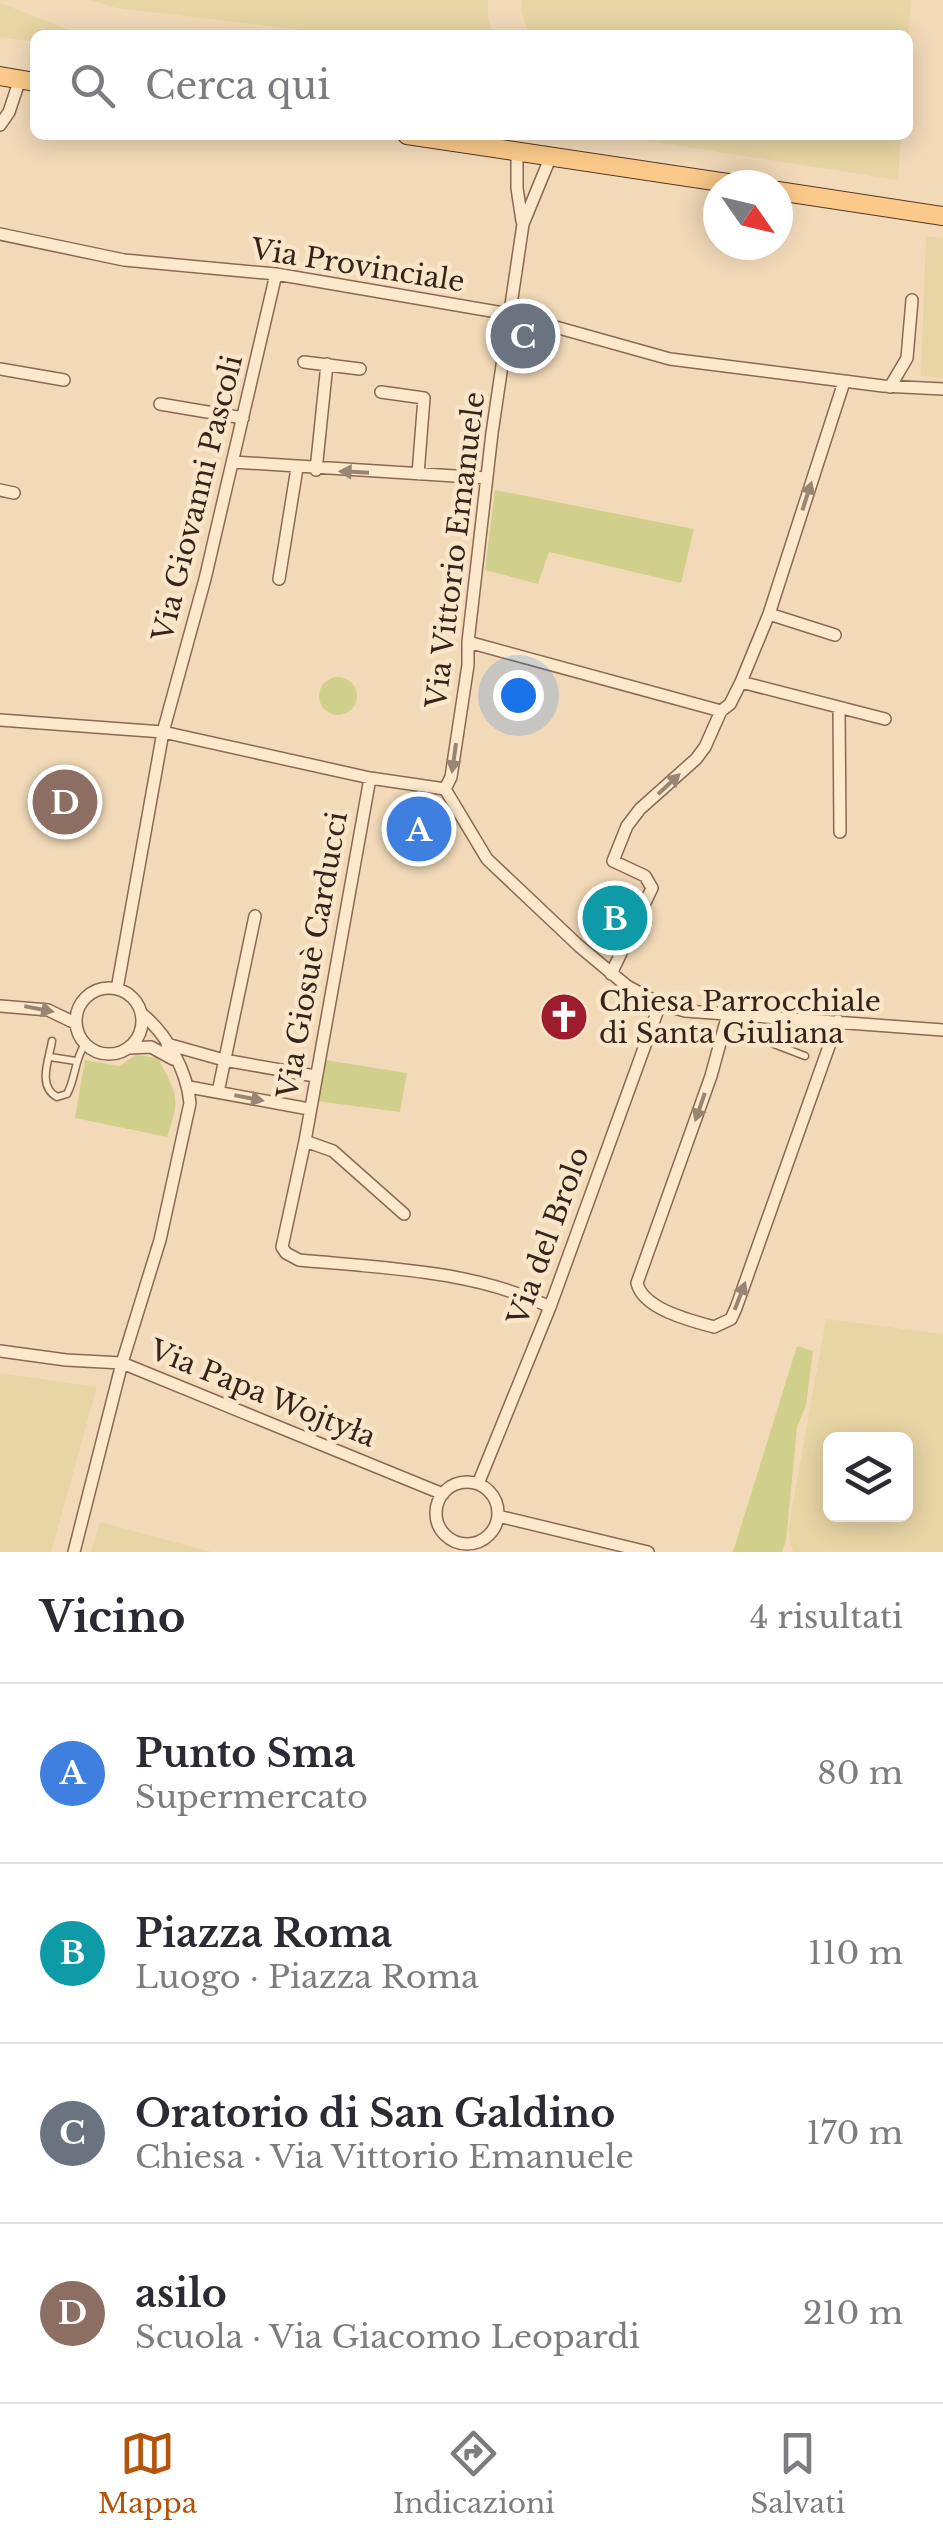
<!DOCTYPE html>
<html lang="it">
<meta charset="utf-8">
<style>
body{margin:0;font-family:"Libre Baskerville",serif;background:#f2f2f3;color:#2b2b33}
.controls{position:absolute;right:30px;bottom:30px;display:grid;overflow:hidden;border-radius:15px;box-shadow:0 5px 25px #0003}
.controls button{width:90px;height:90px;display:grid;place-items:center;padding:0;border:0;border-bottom:2px solid #e1e1e2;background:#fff;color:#2b2b33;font:50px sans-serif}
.compass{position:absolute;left:703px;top:170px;width:90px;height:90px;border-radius:50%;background:#fff;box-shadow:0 5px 25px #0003;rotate:124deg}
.you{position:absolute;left:518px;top:695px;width:35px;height:35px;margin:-25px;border:8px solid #fff;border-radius:50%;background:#1a73e8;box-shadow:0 0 0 15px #1a73e833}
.badge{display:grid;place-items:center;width:65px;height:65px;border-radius:50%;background:#b45309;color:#fff;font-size:32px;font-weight:700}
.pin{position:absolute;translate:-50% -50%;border:5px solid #fff;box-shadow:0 2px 10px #0006}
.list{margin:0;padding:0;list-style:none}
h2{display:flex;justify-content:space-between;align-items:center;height:130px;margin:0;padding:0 40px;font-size:42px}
h2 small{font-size:32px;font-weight:400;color:#7c7c81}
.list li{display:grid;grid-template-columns:65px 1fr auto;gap:30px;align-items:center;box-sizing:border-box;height:180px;padding:0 40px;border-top:2px solid #e1e1e2}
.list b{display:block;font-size:38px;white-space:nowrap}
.list p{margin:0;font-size:32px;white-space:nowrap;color:#7c7c81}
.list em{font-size:32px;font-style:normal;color:#7c7c81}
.icon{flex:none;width:55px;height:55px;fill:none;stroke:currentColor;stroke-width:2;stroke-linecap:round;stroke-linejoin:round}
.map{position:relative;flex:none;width:943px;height:1552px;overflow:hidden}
.search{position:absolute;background:#fff;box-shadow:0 5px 25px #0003;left:30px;right:30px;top:30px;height:110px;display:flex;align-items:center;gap:25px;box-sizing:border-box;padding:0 35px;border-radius:15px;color:#7c7c81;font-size:38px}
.sheet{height:850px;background:#fff}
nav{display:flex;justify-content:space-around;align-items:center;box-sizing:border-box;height:140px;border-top:2px solid #e1e1e2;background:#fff;font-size:28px;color:#7c7c81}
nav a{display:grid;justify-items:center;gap:5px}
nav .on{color:#b45309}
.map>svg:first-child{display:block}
.farmland{fill:#e8d5a5;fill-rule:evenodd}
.green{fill:#d0d08c}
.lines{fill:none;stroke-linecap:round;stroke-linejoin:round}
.lane-casing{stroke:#896952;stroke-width:9}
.street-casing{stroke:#896952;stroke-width:14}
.primary-casing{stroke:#553727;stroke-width:20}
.lane{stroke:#fce8cb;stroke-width:6}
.street{stroke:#fce8cb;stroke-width:11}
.primary{stroke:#fbca8a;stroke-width:18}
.oneway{fill:#998672}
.labels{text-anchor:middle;stroke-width:9;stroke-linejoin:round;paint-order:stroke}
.street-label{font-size:28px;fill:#362319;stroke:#f9e5c8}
.poi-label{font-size:28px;fill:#362319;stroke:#f9e5c8;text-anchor:start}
</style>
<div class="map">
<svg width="943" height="1552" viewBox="0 0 943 1552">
<rect width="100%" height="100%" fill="#f2dab8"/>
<path class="farmland" d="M 90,0 L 488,0 L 488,17 L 493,35 L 345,35 L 116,8 Z
M 522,0 L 911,0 L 908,45 L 908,35 L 529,35 L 521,10 Z
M 0,3 L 79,34 L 79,35 L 35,35 L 35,42 L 0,37 Z
M 610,135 L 901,135 L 898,180 Z
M 926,236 L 943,238 L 943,378 L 921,376 Z
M 826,1319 L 943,1334 L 943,1552 L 793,1552 L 788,1531 ZM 830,1440 L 906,1440 L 906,1514 L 830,1514 Z
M 0,1373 L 97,1387 L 51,1552 L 0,1552 Z
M 100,1522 L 212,1552 L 91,1552 Z"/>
<path class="green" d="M 495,490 L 694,529 L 681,583 L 549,552 L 538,584 L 485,570 Z
M319 696a19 19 0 1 1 38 0a19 19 0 1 1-38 0Z
M 136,1055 L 158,1058 C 177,1095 181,1097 167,1137 L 75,1118 L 85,1060 L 119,1066 Z
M 325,1060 L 407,1073 L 400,1112 L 316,1101 Z
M 797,1346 L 813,1351 L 806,1405 L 797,1427 L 786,1541 L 782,1552 L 733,1552 Z"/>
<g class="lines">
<g class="lane-casing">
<path id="lane" d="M 52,1041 C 49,1060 37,1086 57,1097 L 67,1094 C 76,1078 74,1060 85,1044
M 766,1041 L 805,1056
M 782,1046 L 783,1019
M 50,1057 L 76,1061"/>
</g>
<g class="street-casing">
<path id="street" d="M 0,125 L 9,112 L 20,79
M 517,150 L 517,188 L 522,221
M 0,234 L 124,260 L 276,274 L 509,314 L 670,359 L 883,386 L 943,389
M 304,362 L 360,369
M 0,369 L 64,380
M 890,387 L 907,358 L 912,300
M 381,392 L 424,398 L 418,474
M 160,404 L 243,418
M 233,462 L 487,478
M 316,470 L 327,364
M 0,490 L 14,493
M 279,579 L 297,468
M 769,614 L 835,635
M 468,642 L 721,711
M 741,682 L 885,719
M 839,709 L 840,832
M 0,720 L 163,732 L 370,778 L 445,789
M 370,778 L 305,1141 L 282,1247 L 286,1253 L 299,1260 C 383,1268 473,1270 550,1307
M 445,789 L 451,777 L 468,665 L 468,642 L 492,433 L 523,224 L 551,156
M 445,789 L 487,859 L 579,946 L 627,986 L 660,1004 L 685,1011 L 943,1030
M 611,974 L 652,888 L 645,876 L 613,861 L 627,826 L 640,809 L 696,759 L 705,747 L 721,711 L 730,704 L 741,682 L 769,614 L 844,382
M76 1021a33 33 0 1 1 66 0a33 33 0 1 1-66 0Z
M 117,989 L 163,732 L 205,579 L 276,274
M 0,1006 L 48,1010 L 75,1023
M 728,1014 L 711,1076 L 637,1283 C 643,1309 689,1320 714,1327 L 731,1319 L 736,1308 L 838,1021
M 167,1044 L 224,1060 L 315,1076
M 130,1048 L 151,1047 L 173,1059
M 189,1087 L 309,1109
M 218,1092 L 255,916
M 305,1141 L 333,1151 L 404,1214
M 0,1351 L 66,1360 L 122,1363 L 443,1494
M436 1513a31 31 0 1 1 62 0a31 31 0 1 1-62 0Z
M 478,1484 L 550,1307 L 660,1004
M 498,1516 L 648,1552
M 74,1552 L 122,1363 L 160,1240 L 190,1103 C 187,1071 167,1034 142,1014"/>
</g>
<g class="primary-casing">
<path id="primary" d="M 0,76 L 35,82
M 407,135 L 741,185
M 778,191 L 943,216"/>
</g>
<use href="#lane" class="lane"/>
<use href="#street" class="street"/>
<use href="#primary" class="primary"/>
</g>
<defs><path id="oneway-solid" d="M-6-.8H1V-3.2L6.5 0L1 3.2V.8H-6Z" transform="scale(2.5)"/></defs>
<g class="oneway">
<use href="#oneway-solid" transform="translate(354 472) rotate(-177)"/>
<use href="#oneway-solid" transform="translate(807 496) rotate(-72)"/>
<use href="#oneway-solid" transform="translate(454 758) rotate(98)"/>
<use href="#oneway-solid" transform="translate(669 784) rotate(-43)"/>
<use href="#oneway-solid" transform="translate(39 1009) rotate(11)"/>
<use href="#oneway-solid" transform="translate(249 1098) rotate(11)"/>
<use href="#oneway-solid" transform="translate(700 1107) rotate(109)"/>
<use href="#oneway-solid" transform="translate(740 1296) rotate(-69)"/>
</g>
<defs>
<g id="church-disc" transform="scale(2.5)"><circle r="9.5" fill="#9d1c2d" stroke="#f9e5c8"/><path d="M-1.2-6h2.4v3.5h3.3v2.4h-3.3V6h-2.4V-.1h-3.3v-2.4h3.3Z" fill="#fff"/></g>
</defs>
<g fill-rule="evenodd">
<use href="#church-disc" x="564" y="1017"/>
</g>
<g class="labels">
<g class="street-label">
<text transform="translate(358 265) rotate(9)" y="10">Via Provinciale</text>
<text transform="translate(197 498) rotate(-76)" y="10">Via Giovanni Pascoli</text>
<text transform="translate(455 550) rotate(-83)" y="10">Via Vittorio Emanuele</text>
<text transform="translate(312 955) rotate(-80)" y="10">Via Giosuè Carducci</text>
<text transform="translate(548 1236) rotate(-70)" y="10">Via del Brolo</text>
<text transform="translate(263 1393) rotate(22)" y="10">Via Papa Wojtyła</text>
</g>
<g class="poi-label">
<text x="599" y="1011">Chiesa Parrocchiale<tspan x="599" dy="32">di Santa Giuliana</tspan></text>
</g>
</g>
</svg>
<div class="controls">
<button><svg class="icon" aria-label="layers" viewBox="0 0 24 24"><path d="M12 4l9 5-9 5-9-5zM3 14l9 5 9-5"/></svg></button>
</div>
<svg class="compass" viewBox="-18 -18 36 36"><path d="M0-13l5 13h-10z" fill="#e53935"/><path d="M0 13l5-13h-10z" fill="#7c7c81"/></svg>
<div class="you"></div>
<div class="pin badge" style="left:419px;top:829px;background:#3f7fe0">A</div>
<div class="pin badge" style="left:615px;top:918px;background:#0f9aa8">B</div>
<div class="pin badge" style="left:523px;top:336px;background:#6b7280">C</div>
<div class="pin badge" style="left:65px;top:802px;background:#8d6e63">D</div>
<div class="search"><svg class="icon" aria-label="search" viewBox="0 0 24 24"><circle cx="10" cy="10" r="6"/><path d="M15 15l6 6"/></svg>Cerca qui</div>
</div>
<section class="sheet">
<h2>Vicino<small>4 risultati</small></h2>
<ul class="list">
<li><span class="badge" style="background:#3f7fe0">A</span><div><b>Punto Sma</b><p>Supermercato</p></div><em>80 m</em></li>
<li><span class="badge" style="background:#0f9aa8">B</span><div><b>Piazza Roma</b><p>Luogo · Piazza Roma</p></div><em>110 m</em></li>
<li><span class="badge" style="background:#6b7280">C</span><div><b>Oratorio di San Galdino</b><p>Chiesa · Via Vittorio Emanuele</p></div><em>170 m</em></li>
<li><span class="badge" style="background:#8d6e63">D</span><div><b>asilo</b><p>Scuola · Via Giacomo Leopardi</p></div><em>210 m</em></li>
</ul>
</section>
<nav>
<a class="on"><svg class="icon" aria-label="map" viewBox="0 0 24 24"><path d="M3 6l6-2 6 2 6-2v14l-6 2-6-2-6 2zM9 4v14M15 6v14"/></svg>Mappa</a>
<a><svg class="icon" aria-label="directions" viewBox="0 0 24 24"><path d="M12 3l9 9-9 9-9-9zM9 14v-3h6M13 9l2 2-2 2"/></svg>Indicazioni</a>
<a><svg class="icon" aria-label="saved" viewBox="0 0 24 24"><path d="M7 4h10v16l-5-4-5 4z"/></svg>Salvati</a>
</nav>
